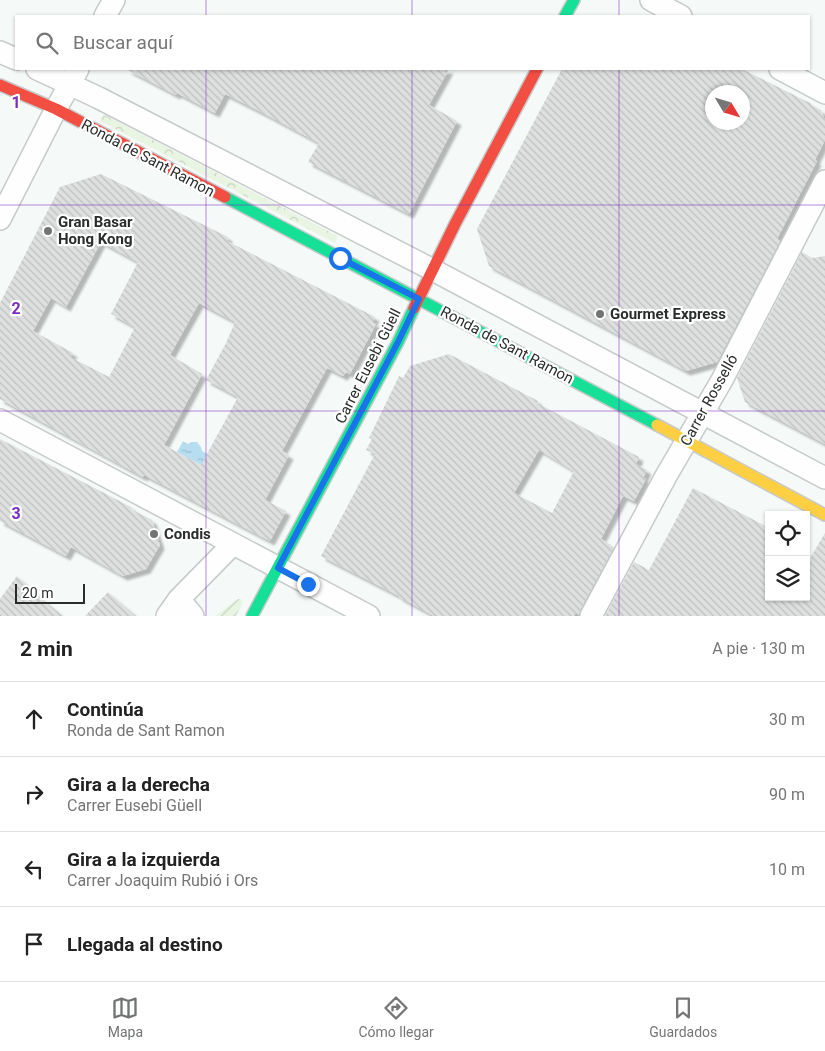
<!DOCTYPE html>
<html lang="es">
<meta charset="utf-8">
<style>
body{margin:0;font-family:Roboto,sans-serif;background:#f6f6f6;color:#222}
.controls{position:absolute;right:15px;bottom:15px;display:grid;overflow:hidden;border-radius:0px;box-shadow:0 1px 4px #0004}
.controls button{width:45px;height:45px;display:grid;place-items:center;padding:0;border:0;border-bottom:1px solid #e0e0e0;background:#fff;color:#222;font:25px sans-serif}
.compass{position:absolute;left:705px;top:85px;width:45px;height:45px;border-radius:50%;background:#fff;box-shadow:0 1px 4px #0004;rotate:128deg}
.scale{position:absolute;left:15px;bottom:12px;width:70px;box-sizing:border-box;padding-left:5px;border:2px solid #2a2d2c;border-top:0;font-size:14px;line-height:18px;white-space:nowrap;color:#2a2d2c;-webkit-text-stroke:4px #fff;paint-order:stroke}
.stop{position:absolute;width:15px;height:15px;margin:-11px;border:4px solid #1a73e8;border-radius:50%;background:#fff}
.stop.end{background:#1a73e8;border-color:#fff;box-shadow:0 1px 5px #0008}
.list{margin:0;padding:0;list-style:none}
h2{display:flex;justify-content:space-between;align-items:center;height:65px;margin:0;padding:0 20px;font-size:21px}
h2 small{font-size:16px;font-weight:400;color:#767676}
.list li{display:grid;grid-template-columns:32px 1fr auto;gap:15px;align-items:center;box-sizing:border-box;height:75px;padding:0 20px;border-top:1px solid #e0e0e0}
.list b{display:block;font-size:19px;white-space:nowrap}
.list p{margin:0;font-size:16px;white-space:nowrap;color:#767676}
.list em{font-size:16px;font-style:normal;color:#767676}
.icon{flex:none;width:28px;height:28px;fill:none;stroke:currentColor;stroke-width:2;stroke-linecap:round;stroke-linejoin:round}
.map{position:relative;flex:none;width:825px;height:616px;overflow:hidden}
.search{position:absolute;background:#fff;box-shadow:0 1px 4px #0004;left:15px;right:15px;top:15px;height:55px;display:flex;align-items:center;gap:12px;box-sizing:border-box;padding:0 18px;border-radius:0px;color:#767676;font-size:19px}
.sheet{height:365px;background:#fff}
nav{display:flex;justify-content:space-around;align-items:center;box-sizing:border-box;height:70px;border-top:1px solid #e0e0e0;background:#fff;font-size:14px;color:#767676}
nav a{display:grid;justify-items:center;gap:2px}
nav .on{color:#717473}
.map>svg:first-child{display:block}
.forest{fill:url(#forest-crowns)}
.garden{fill:url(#garden-furrows)}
.water{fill:url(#water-ripples)}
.building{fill:url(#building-back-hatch);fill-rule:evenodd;filter:url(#shadow)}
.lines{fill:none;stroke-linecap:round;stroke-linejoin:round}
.street-casing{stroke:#c7caca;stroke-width:24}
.fast-casing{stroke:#c7caca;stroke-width:14}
.slow-casing{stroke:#c7caca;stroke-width:14}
.jam-casing{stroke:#c7caca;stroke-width:14}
.street{stroke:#fefefe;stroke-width:21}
.fast{stroke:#16e098;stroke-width:11}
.slow{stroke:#ffcf43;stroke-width:11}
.jam{stroke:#f24e42;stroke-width:11}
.route{stroke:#1a73e8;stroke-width:6}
.grid{fill:none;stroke:#7b2cbf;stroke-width:1;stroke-opacity:0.55}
.poi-dot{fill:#717473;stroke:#fff;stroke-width:2}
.labels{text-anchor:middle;stroke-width:4.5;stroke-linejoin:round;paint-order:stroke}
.street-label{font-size:15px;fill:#2a2d2c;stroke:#fff}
.poi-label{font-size:15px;font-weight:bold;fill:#2a2d2c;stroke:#fff;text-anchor:start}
.grid-label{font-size:16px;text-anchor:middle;font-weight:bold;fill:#7b2cbf;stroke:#fff;stroke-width:4.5;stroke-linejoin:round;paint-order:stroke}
</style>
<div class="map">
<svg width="825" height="616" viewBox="0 0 825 616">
<defs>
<pattern id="forest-crowns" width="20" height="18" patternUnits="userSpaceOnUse" patternTransform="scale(1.25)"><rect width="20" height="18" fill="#e9f5e3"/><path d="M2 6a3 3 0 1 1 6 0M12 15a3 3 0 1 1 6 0" fill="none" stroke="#c8d2c3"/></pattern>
<pattern id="garden-furrows" width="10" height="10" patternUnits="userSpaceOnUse" patternTransform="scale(1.25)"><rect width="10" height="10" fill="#e9f5e3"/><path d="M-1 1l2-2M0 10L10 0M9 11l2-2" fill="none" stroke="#c8d2c3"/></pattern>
<pattern id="water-ripples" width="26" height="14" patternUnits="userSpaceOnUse" patternTransform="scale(1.25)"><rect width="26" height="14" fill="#b6ddf0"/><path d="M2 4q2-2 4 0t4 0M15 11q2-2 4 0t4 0" fill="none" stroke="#9dbece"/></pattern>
<pattern id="building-back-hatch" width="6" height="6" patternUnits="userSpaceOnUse" patternTransform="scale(1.25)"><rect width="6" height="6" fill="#dde0df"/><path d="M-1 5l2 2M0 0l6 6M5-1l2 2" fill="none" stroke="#bec0c0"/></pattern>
<filter id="shadow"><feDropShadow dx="4.5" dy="4.5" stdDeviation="1" flood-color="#0004"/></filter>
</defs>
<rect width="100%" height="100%" fill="#f5f9f8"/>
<path class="forest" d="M 103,114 L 338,236 L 335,243 L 100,121 Z"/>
<path class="garden" d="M 238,599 L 241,599 L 243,602 L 236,616 L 215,616 Z"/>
<path class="water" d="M 183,441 L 188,444 L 191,442 L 197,442 L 201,447 L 202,451 L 224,463 L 218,474 L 177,452 Z"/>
<path class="building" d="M 126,69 L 449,69 L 429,105 L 457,121 L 409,214 L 308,162 L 319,143 L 263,113 L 225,94 L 215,113 L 177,93 L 176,95 Z
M 562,69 L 742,69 L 812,104 L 811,105 L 821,110 L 825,121 L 825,140 L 815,160 L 817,161 L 777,239 L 780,241 L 717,362 L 686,371 L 489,266 L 477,229 ZM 712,92 L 742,92 L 742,122 L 712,122 Z
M 101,174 L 228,237 L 227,241 L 375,317 L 372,322 L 376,324 L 350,374 L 346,372 L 343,376 L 327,368 L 282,451 L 289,455 L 265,500 L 286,511 L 270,541 L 144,475 L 143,477 L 0,399 L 0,303 L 60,187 ZM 101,242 L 138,262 L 111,314 L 135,327 L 109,377 L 70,357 L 73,353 L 33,331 L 51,298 L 66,307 ZM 199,303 L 235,322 L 226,343 L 206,380 L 238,397 L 201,465 L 164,445 L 202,374 L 170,355 Z
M 802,252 L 812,258 L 825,256 L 825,444 L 745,402 L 737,378 Z
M 449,354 L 538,401 L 537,403 L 639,457 L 636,464 L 647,470 L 643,478 L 646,479 L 634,501 L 623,496 L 601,539 L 611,545 L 610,548 L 613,549 L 580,610 L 579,615 L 575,613 L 574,616 L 434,616 L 399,597 L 399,596 L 321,556 L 375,454 L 366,450 L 372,439 L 369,438 L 399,376 L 403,378 L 410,366 ZM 539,450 L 574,471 L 552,513 L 514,493 Z
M 0,439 L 131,507 L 131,509 L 152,520 L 160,545 L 146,569 L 123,576 L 71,547 L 66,556 L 0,521 Z
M 693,488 L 769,528 L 769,597 L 806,597 L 806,565 L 825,533 L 825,616 L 605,616 L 634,562 L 649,570 Z
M 17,576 L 40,597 L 63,616 L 0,616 L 0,599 Z
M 108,592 L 136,616 L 85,616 Z"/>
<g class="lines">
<g class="street-casing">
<path id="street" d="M 651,0 L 681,16
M 105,16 L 114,0
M 0,52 L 16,59
M 37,69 L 99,98 L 433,270 L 825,478
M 780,69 L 825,93
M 0,219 L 56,109 L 78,69
M 0,420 L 369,616
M 179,599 L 193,616
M 167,616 L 179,599 L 233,544
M 591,616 L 666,476 L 722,380 L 825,181"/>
</g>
<g class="fast-casing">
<path id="fast" d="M 565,16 L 574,0
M 225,197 L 657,425
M 252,616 L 398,342 L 414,308"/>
</g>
<g class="slow-casing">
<path id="slow" d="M 657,425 L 825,515"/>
</g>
<g class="jam-casing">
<path id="jam" d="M 0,85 L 56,109 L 225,197
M 414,308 L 455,224 L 537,69"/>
</g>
<use href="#street" class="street"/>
<use href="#fast" class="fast"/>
<use href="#slow" class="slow"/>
<use href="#jam" class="jam"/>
</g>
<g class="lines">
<path class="route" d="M 308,584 L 278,568 L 398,342 L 419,299 L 340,258"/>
</g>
<path class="grid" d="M 206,0 L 206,16M 412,0 L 412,16M 619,0 L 619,16M 206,69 L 206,616M 412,69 L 412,616M 619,69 L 619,616M 0,205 L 825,205M 0,411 L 825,411"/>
<g class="poi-dot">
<circle cx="48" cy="231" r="5"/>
<circle cx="600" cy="314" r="5"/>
<circle cx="154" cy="534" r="5"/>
</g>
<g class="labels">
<g class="street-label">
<text transform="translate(148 158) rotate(28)" y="5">Ronda de Sant Ramon</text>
<text transform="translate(507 345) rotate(28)" y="5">Ronda de Sant Ramon</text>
<text transform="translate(368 366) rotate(-63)" y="5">Carrer Eusebi Güell</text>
<text transform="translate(709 400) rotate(-61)" y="5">Carrer Rosselló</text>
</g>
<g class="poi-label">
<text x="58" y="227">Gran Basar<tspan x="58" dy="17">Hong Kong</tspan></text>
<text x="610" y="319">Gourmet Express</text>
<text x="164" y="539">Condis</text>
</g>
</g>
<g class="grid-label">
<text x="16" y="108">1</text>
<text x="16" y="314">2</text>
<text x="16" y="519">3</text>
</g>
</svg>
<div class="controls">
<button><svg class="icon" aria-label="locate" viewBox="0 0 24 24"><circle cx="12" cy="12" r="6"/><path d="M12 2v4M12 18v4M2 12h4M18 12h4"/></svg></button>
<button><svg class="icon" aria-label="layers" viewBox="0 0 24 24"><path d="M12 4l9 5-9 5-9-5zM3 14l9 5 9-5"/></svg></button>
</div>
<svg class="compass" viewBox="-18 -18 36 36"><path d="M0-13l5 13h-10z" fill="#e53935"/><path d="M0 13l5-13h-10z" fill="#767676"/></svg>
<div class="scale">20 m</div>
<div class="stop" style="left:340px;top:258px"></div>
<div class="stop end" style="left:308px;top:584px"></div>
<div class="search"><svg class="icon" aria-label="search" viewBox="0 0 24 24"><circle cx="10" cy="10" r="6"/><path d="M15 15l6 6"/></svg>Buscar aquí</div>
</div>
<section class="sheet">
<h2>2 min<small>A pie · 130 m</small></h2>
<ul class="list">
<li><svg class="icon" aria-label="ahead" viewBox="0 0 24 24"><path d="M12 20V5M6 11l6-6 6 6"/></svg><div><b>Continúa</b><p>Ronda de Sant Ramon</p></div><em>30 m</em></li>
<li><svg class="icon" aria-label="right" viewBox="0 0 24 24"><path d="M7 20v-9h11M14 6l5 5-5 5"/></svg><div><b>Gira a la derecha</b><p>Carrer Eusebi Güell</p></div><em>90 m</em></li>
<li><svg class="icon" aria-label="left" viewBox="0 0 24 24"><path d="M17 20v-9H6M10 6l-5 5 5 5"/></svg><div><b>Gira a la izquierda</b><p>Carrer Joaquim Rubió i Ors</p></div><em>10 m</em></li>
<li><svg class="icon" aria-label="arrive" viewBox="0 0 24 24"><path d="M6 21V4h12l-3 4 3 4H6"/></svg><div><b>Llegada al destino</b></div></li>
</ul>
</section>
<nav>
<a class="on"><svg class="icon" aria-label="map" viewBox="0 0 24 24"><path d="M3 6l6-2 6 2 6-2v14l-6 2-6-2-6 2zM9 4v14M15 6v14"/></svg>Mapa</a>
<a><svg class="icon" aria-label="directions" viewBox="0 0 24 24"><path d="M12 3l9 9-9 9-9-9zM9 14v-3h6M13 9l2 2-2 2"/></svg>Cómo llegar</a>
<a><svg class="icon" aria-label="saved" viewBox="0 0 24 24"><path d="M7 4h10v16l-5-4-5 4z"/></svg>Guardados</a>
</nav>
